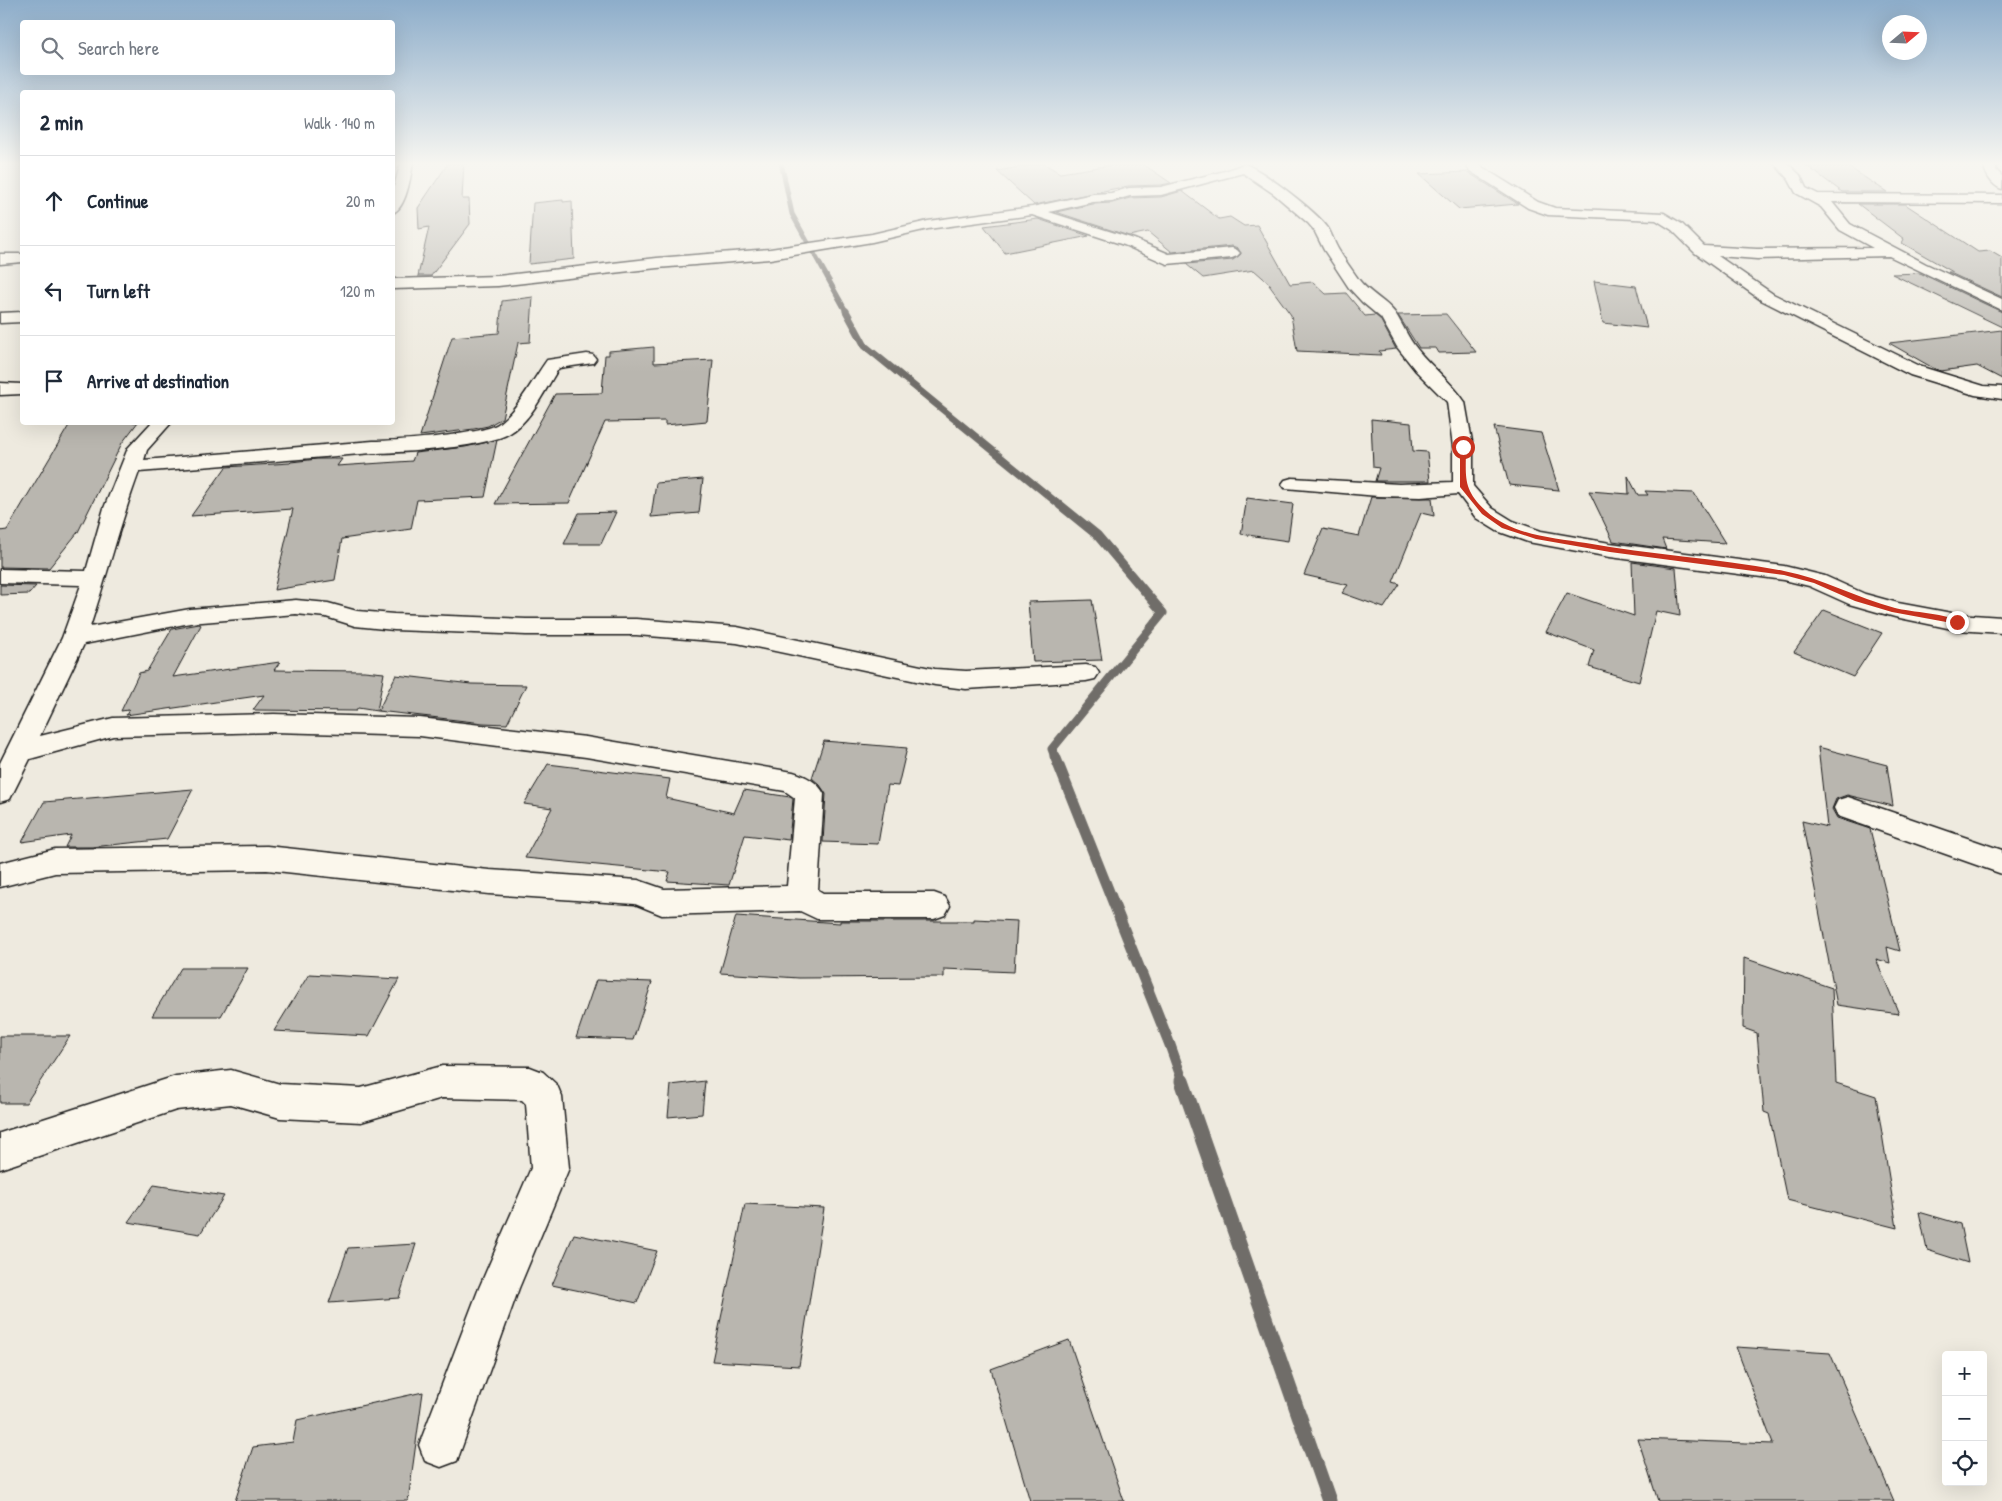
<!DOCTYPE html>
<meta charset="utf-8">
<style>
body{margin:0;font-family:"Patrick Hand",sans-serif;background:#f6f6f7;color:#1f2937}
.controls{position:absolute;right:15px;bottom:15px;display:grid;overflow:hidden;border-radius:5px;box-shadow:0 5px 20px #0002}
.controls button{width:45px;height:45px;display:grid;place-items:center;padding:0;border:0;border-bottom:1px solid #e0e1e3;background:#fff;color:#1f2937;font:25px sans-serif}
.compass{position:absolute;left:1882px;top:15px;width:45px;height:45px;border-radius:50%;background:#fff;box-shadow:0 5px 20px #0002;rotate:71deg}
.stop{position:absolute;width:15px;height:15px;margin:-11px;border:4px solid #c8321e;border-radius:50%;background:#fff}
.stop.end{background:#c8321e;border-color:#fff;box-shadow:0 1px 5px #0008}
.list{margin:0;padding:0;list-style:none}
h2{display:flex;justify-content:space-between;align-items:center;height:65px;margin:0;padding:0 20px;font-size:21px}
h2 small{font-size:16px;font-weight:400;color:#747a83}
.list li{display:grid;grid-template-columns:32px 1fr auto;gap:15px;align-items:center;box-sizing:border-box;height:90px;padding:0 20px;border-top:1px solid #e0e1e3}
.list b{display:block;font-size:19px;white-space:nowrap}
.list em{font-size:16px;font-style:normal;color:#747a83}
.icon{flex:none;width:28px;height:28px;fill:none;stroke:currentColor;stroke-width:2;stroke-linecap:round;stroke-linejoin:round}
.map{position:relative;flex:none;width:2002px;height:1501px;overflow:hidden}
.search{position:absolute;background:#fff;box-shadow:0 5px 20px #0002;left:20px;top:20px;width:375px;height:55px;display:flex;align-items:center;gap:12px;box-sizing:border-box;padding:0 18px;border-radius:5px;color:#747a83;font-size:19px}
.panel{position:absolute;background:#fff;box-shadow:0 5px 20px #0002;left:20px;top:90px;width:375px;height:335px;border-radius:5px}
.map>svg:first-child{display:block}
.lines{fill:none;stroke-linecap:round;stroke-linejoin:round}
.stream-far4{stroke:#6f6d69;stroke-width:5}
.stream-far3{stroke:#6f6d69;stroke-width:7}
.stream-far2{stroke:#6f6d69;stroke-width:9}
.stream-far1{stroke:#6f6d69;stroke-width:11}
.stream{stroke:#6f6d69;stroke-width:15}
.building{fill:#b9b6af;stroke:#1c1c1c}
.minor-casing{stroke:#1c1c1c;stroke-width:3}
.minor{fill:#fbf7ec;fill-rule:evenodd}
.route{fill:#c8321e}
</style>
<div class="map">
<svg width="2002" height="1501" viewBox="0 0 2002 1501">
<rect width="100%" height="100%" fill="#eeeadf"/>
<filter id="ink" filterUnits="userSpaceOnUse"><feTurbulence type="fractalNoise" baseFrequency=".02" numOctaves="2"/><feDisplacementMap in="SourceGraphic" scale="10" xChannelSelector="R" yChannelSelector="G"/><feConvolveMatrix kernelMatrix="1 2 1 2 8 2 1 2 1" color-interpolation-filters="sRGB"/></filter>
<g filter="url(#ink)">
<g class="lines">
<path class="stream-far4" d="M 781,162 L 792,214 L 847,313"/>
<path class="stream-far3" d="M 846,311 L 865,346 L 1062,507"/>
<path class="stream-far2" d="M 1055,757 L 1052,749 L 1163,613 L 1097,535 L 1060,505"/>
<path class="stream-far1" d="M 1055,756 L 1170,1045 L 1183,1082"/>
<path class="stream" d="M 1182,1081 L 1329,1501"/>
</g>
<path class="building" d="M 449,162 L 464,162 L 462,199 L 469,199 L 470,224 L 431,276 L 418,276 L 429,227 L 419,229 L 418,208 Z
M 1131,162 L 1140,162 L 1171,183 L 1161,185 L 1128,186 L 1034,205 L 997,171 L 1043,163 L 1060,173 Z
M 1841,162 L 1887,192 L 1842,192 L 1803,163 Z
M 1468,172 L 1469,173 L 1518,204 L 1459,209 L 1419,174 Z
M 1182,191 L 1219,219 L 1230,217 L 1244,226 L 1257,225 L 1290,284 L 1313,282 L 1326,294 L 1346,293 L 1365,316 L 1375,315 L 1380,319 L 1396,349 L 1379,351 L 1381,355 L 1297,351 L 1291,315 L 1269,285 L 1271,285 L 1254,270 L 1203,278 L 1186,264 L 1233,260 L 1241,254 L 1238,248 L 1232,246 L 1172,252 L 1148,232 L 1129,236 L 1056,212 L 1093,204 L 1112,203 L 1130,198 L 1161,197 Z
M 563,200 L 563,202 L 572,201 L 574,259 L 529,264 L 533,203 Z
M 1858,204 L 1905,204 L 1978,252 L 1990,251 L 2002,258 L 2002,297 L 1948,272 L 1953,272 L 1902,243 L 1904,239 Z
M 1038,219 L 1089,236 L 1005,253 L 984,226 Z
M 1920,273 L 2002,312 L 2002,327 L 1892,274 Z
M 1594,281 L 1636,286 L 1647,328 L 1603,323 Z
M 533,297 L 530,342 L 518,343 L 502,418 L 488,426 L 474,429 L 420,436 L 452,337 L 499,333 L 502,301 Z
M 1446,314 L 1476,352 L 1439,353 L 1436,348 L 1419,348 L 1398,315 Z
M 2002,330 L 2002,379 L 1977,366 L 1941,371 L 1935,369 L 1889,343 Z
M 654,347 L 654,363 L 713,360 L 707,421 L 665,425 L 665,421 L 605,422 L 569,503 L 495,504 L 555,394 L 602,393 L 605,355 L 609,355 L 609,351 Z
M 1371,419 L 1411,423 L 1413,451 L 1427,452 L 1430,481 L 1375,481 L 1379,468 L 1373,467 Z
M 71,422 L 138,422 L 122,443 L 78,532 L 49,568 L 0,567 L 0,531 L 7,530 Z
M 1494,427 L 1541,433 L 1559,490 L 1509,485 Z
M 497,440 L 485,497 L 417,500 L 411,529 L 342,539 L 335,580 L 274,590 L 293,509 L 191,516 L 226,467 L 290,463 L 291,462 L 317,459 L 342,459 L 337,466 L 412,461 L 415,453 L 465,447 Z
M 1628,476 L 1638,495 L 1648,495 L 1645,491 L 1694,493 L 1725,543 L 1662,539 L 1666,549 L 1613,541 L 1589,491 L 1629,494 Z
M 703,479 L 699,513 L 651,517 L 656,483 Z
M 1371,497 L 1432,498 L 1434,516 L 1421,513 L 1393,582 L 1400,584 L 1384,608 L 1342,593 L 1348,585 L 1304,575 L 1323,529 L 1359,536 Z
M 1247,498 L 1293,504 L 1288,541 L 1241,534 Z
M 616,512 L 601,544 L 564,544 L 579,513 Z
M 1632,562 L 1676,568 L 1680,616 L 1656,611 L 1639,682 L 1589,667 L 1594,650 L 1546,632 L 1567,593 L 1634,616 Z
M 0,585 L 36,586 L 29,594 L 0,595 Z
M 1092,600 L 1102,660 L 1033,662 L 1028,602 Z
M 1824,610 L 1882,633 L 1853,677 L 1794,652 Z
M 199,624 L 201,625 L 173,677 L 280,662 L 274,670 L 364,671 L 384,673 L 377,711 L 358,708 L 356,711 L 253,710 L 264,695 L 126,715 L 129,710 L 121,711 L 139,673 L 147,671 L 172,629 Z
M 396,675 L 471,684 L 526,685 L 507,724 L 483,723 L 378,711 Z
M 824,741 L 907,748 L 898,786 L 888,785 L 878,844 L 823,842 L 826,794 L 820,785 L 812,778 Z
M 1818,747 L 1887,765 L 1893,806 L 1847,795 L 1836,799 L 1832,809 L 1837,818 L 1870,829 L 1900,951 L 1887,947 L 1890,963 L 1876,959 L 1899,1014 L 1837,1005 L 1802,821 L 1827,827 Z
M 548,764 L 670,779 L 666,798 L 734,813 L 744,790 L 790,797 L 793,799 L 789,840 L 745,835 L 729,885 L 667,881 L 670,872 L 525,858 L 552,808 L 524,804 Z
M 193,789 L 167,839 L 92,847 L 65,847 L 71,835 L 22,842 L 44,802 Z
M 736,916 L 840,923 L 840,921 L 974,921 L 974,919 L 1017,921 L 1014,972 L 944,969 L 944,977 L 799,978 L 720,973 Z
M 1744,958 L 1832,988 L 1836,1083 L 1876,1096 L 1897,1228 L 1787,1200 L 1769,1114 L 1764,1112 L 1757,1033 L 1743,1028 Z
M 181,968 L 248,968 L 221,1016 L 152,1016 Z
M 309,974 L 399,979 L 369,1036 L 274,1031 Z
M 596,980 L 652,982 L 633,1040 L 576,1038 Z
M 0,1036 L 70,1036 L 26,1103 L 0,1103 Z
M 705,1081 L 702,1114 L 668,1117 L 671,1085 Z
M 154,1185 L 224,1196 L 200,1234 L 128,1222 Z
M 745,1204 L 824,1208 L 799,1366 L 712,1361 Z
M 1919,1212 L 1960,1224 L 1968,1263 L 1927,1250 Z
M 574,1234 L 657,1251 L 637,1303 L 552,1285 Z
M 416,1244 L 399,1298 L 329,1303 L 348,1248 Z
M 1069,1340 L 1124,1501 L 1030,1501 L 991,1369 Z
M 1736,1347 L 1830,1353 L 1894,1501 L 1658,1501 L 1638,1439 L 1773,1444 Z
M 423,1392 L 408,1501 L 235,1501 L 253,1447 L 293,1442 L 297,1420 Z"/>
<g class="lines">
<g class="minor-casing">
<path id="minor" d="M 401,162 L 413,162 C 411,175 406,210 392,213 L 392,194 Z
M 1465,162 L 1479,162 L 1482,167 L 1538,202 L 1555,208 L 1664,213 L 1682,224 L 1704,246 L 1757,249 L 1873,248 L 1840,230 L 1821,207 L 1796,193 L 1789,180 L 1773,162 L 1786,162 L 1800,175 L 1806,188 L 1818,194 L 2002,195 L 2002,203 L 1832,202 L 1850,224 L 1926,264 L 2002,299 L 2002,310 L 1889,256 L 1757,259 L 1718,256 L 1773,294 L 1922,367 L 1984,386 L 2002,387 L 2002,399 L 1975,395 L 1910,375 L 1761,300 L 1695,253 L 1672,230 L 1656,220 L 1548,215 L 1528,208 L 1470,171 Z
M 1984,162 L 1996,162 L 1996,170 L 2002,176 L 2002,189 C 1992,186 1983,172 1984,162 Z
M 1244,164 C 1262,169 1317,212 1328,228 C 1332,235 1334,242 1338,249 C 1344,259 1352,270 1359,280 C 1369,293 1386,301 1395,313 C 1403,325 1408,338 1417,349 C 1432,368 1452,382 1465,402 L 1473,447 L 1473,486 L 1492,508 L 1513,521 L 1541,531 L 1610,543 L 1784,566 L 1825,576 L 1865,594 L 1898,603 L 1957,614 L 2002,617 L 2002,633 L 1957,630 L 1895,617 L 1849,604 L 1809,586 L 1784,580 L 1610,557 L 1528,542 L 1497,531 L 1476,518 L 1458,494 L 1421,497 L 1378,496 L 1285,488 L 1282,484 L 1285,480 L 1292,478 L 1399,484 L 1453,482 L 1453,447 L 1447,402 L 1416,371 L 1397,347 L 1381,318 L 1362,302 L 1349,288 L 1324,250 L 1314,230 L 1308,223 L 1274,194 L 1243,173 L 1161,195 L 1130,196 L 1112,201 L 1093,202 L 1049,212 L 1134,239 L 1169,254 L 1232,248 L 1237,250 L 1240,253 L 1237,256 L 1232,258 L 1167,264 L 1124,245 L 1032,215 L 928,229 L 872,242 L 770,259 L 657,268 L 498,286 L 392,289 L 392,279 L 498,276 L 657,258 L 770,249 L 872,234 L 928,221 L 1032,207 L 1093,194 L 1111,193 L 1129,188 L 1161,187 L 1225,171 Z
M 0,254 L 22,254 L 22,262 L 0,264 Z
M 22,312 L 22,322 L 0,323 L 0,313 Z
M 587,354 L 593,355 L 596,359 L 593,363 L 559,368 C 545,389 532,420 510,433 C 488,447 401,453 373,453 L 139,472 C 120,523 107,576 90,627 L 190,609 L 296,600 L 328,603 L 357,611 L 394,614 L 526,619 L 636,619 L 737,627 L 935,669 L 966,671 L 1086,665 L 1095,667 L 1099,673 L 1095,679 L 1086,681 L 966,689 L 935,685 L 737,643 L 636,635 L 526,635 L 394,630 L 355,626 L 326,617 L 296,614 L 190,623 L 84,644 L 40,736 L 113,718 L 274,714 L 420,718 L 586,737 L 793,772 C 806,776 818,782 824,794 L 818,890 L 823,893 L 934,893 L 945,897 L 950,906 L 945,915 L 934,919 L 817,919 L 800,911 L 662,915 L 635,904 L 489,894 L 267,870 L 55,873 L 0,887 L 0,863 L 55,849 L 267,846 L 489,870 L 638,880 L 664,889 L 787,886 L 795,798 L 785,791 L 586,757 L 420,736 L 274,732 L 113,736 L 30,759 L 10,799 L 0,802 L 0,763 L 62,638 L 81,585 L 0,583 L 0,569 L 86,571 L 104,508 L 128,448 L 152,422 L 172,422 L 147,450 L 144,460 L 373,441 C 396,441 481,435 498,424 C 519,408 532,381 547,360 Z
M 0,383 L 22,384 L 22,394 L 0,395 Z
M 1848,797 L 2002,850 L 2002,874 L 1838,816 L 1834,808 L 1838,800 Z
M 442,1066 L 530,1067 L 543,1072 L 557,1085 L 562,1097 L 569,1168 L 519,1288 L 457,1461 L 441,1467 L 425,1461 L 419,1445 L 479,1288 L 531,1168 L 526,1104 L 522,1100 L 442,1098 L 361,1122 L 280,1118 L 231,1104 L 176,1110 L 0,1169 L 0,1133 L 176,1076 L 231,1070 L 280,1084 L 361,1088 Z"/>
</g>
<use href="#minor" class="minor"/>
</g>
</g>
<linearGradient id="sky" x2="0" y2="1"><stop stop-color="#8dadca"/><stop offset="0.44" stop-color="#f7f6f1"/><stop offset="1" stop-color="#f7f6f1" stop-opacity="0"/></linearGradient>
<rect width="2002" height="372" fill="url(#sky)"/>
<path class="route" d="M 1463,445 L 1466,447 C 1466,477 1462,489 1486,511 C 1512,535 1553,538 1586,543 C 1651,555 1718,558 1784,571 C 1822,578 1857,598 1895,608 C 1910,612 1950,614 1960,622 L 1957,624 L 1892,612 L 1855,601 L 1814,583 L 1784,575 L 1610,552 L 1536,539 L 1502,528 L 1482,514 L 1460,487 L 1460,447 Z"/>
</svg>
<div class="controls">
<button>+</button>
<button>−</button>
<button><svg class="icon" aria-label="locate" viewBox="0 0 24 24"><circle cx="12" cy="12" r="6"/><path d="M12 2v4M12 18v4M2 12h4M18 12h4"/></svg></button>
</div>
<svg class="compass" viewBox="-18 -18 36 36"><path d="M0-13l5 13h-10z" fill="#e53935"/><path d="M0 13l5-13h-10z" fill="#747a83"/></svg>
<div class="stop" style="left:1463px;top:447px"></div>
<div class="stop end" style="left:1957px;top:622px"></div>
<div class="search"><svg class="icon" aria-label="search" viewBox="0 0 24 24"><circle cx="10" cy="10" r="6"/><path d="M15 15l6 6"/></svg>Search here</div>
<section class="panel">
<h2>2 min<small>Walk · 140 m</small></h2>
<ul class="list">
<li><svg class="icon" aria-label="ahead" viewBox="0 0 24 24"><path d="M12 20V5M6 11l6-6 6 6"/></svg><div><b>Continue</b></div><em>20 m</em></li>
<li><svg class="icon" aria-label="left" viewBox="0 0 24 24"><path d="M17 20v-9H6M10 6l-5 5 5 5"/></svg><div><b>Turn left</b></div><em>120 m</em></li>
<li><svg class="icon" aria-label="arrive" viewBox="0 0 24 24"><path d="M6 21V4h12l-3 4 3 4H6"/></svg><div><b>Arrive at destination</b></div></li>
</ul>
</section>
</div>
